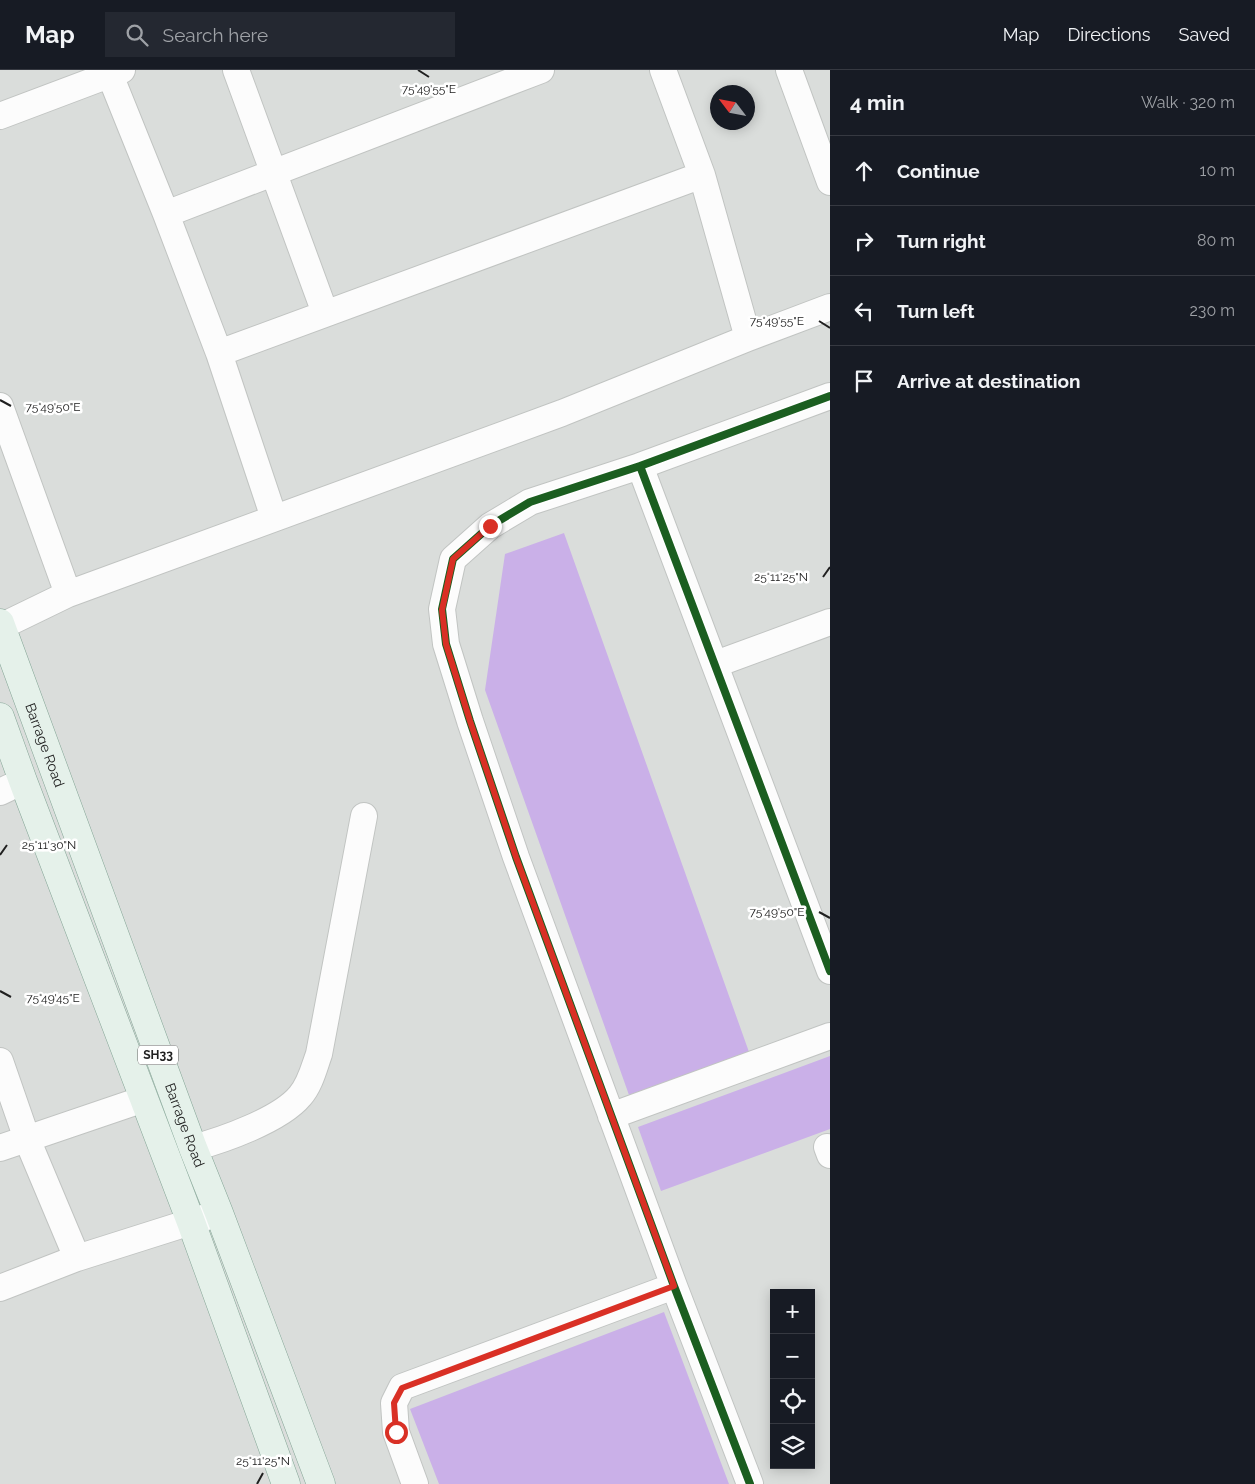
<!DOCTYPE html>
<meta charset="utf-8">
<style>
body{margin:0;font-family:Raleway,sans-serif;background:#242831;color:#f1f3f6}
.controls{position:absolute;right:15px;bottom:15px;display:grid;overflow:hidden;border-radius:0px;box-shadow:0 2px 12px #0003}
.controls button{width:45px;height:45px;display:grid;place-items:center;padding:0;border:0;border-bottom:1px solid #363941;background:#171b24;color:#f1f3f6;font:25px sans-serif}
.compass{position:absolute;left:710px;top:15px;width:45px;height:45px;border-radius:50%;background:#171b24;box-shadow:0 2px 12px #0003;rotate:302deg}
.stop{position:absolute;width:15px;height:15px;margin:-11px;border:4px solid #d93025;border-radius:50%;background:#fff}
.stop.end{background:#d93025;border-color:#fff;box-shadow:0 1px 5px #0008}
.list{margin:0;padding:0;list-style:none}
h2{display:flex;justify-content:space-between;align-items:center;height:65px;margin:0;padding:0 20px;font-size:21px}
h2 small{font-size:16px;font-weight:400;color:#9ea1a6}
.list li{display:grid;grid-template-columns:32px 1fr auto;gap:15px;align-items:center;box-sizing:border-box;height:70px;padding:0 20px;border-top:1px solid #363941}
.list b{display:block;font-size:19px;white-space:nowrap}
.list em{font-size:16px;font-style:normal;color:#9ea1a6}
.icon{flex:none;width:28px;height:28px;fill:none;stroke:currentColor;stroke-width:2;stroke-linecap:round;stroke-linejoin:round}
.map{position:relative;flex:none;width:830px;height:1414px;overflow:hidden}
header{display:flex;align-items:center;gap:30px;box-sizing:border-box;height:70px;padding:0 25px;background:#171b24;border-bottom:1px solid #363941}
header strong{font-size:24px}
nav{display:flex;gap:28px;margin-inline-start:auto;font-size:18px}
.search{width:350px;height:45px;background:#242831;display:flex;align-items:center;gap:12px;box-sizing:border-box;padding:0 18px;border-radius:0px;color:#9ea1a6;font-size:19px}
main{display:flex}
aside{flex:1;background:#171b24}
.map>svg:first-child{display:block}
.residential{fill:#dadddb;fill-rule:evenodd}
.pitch{fill:#cab0e8}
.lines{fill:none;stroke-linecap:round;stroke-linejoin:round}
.street-casing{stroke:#c1c4c2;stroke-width:28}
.primary-casing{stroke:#84a596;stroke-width:29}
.street{stroke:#fcfcfc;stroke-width:26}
.primary{stroke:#e5f1ea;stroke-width:28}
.cycleway-casing{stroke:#fff;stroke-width:11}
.cycleway{stroke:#1b5e20;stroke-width:8}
.route{stroke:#d93025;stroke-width:6}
.ticks{fill:none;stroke:#202020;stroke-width:2}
.labels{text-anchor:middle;stroke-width:5;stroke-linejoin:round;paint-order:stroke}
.shield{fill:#fff;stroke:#636363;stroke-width:1}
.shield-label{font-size:12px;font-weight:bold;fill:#202020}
.street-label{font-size:14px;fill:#202020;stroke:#fff}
.ticks-label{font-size:12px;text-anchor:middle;fill:#202020;stroke:#fff;stroke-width:5;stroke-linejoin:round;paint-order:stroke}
</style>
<header>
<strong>Map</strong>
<div class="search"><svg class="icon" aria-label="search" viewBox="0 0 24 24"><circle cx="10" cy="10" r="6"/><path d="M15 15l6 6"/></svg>Search here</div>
<nav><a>Map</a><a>Directions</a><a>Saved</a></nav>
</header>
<main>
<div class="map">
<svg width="830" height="1414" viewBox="0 0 830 1414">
<rect width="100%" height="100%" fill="#e8eeeb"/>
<path class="residential" d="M 0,0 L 830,0 L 830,1414 L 0,1414 ZM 718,22 L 748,22 L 748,52 L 718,52 ZM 774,1223 L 811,1223 L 811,1395 L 774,1395 Z"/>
<path class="pitch" d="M 564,463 L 749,982 L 629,1025 L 485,620 L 505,484 Z
M 830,986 L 830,1059 L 661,1121 L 638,1057 Z
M 664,1242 L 729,1414 L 439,1414 L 410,1339 Z"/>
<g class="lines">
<g class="street-casing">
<path id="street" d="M 108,0 L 166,144 L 219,283 L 274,448
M 236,0 L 325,243
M 663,0 L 702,105 L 748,268
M 789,0 L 830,112
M 0,46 L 122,0
M 166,144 L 541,0
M 219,283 L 702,105
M 0,336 L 68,524
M 640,396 L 830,901
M 0,557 L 68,524 L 562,343 L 748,268 L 830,237
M 716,594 L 830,552
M 0,722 L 23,711
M 0,991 L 27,1069 L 77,1188
M 611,1046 L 830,966
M 827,1077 L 830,1085
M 0,1078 L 144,1029
M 193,1078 C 223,1070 280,1050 300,1026 C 310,1015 314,998 319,984 L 364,746
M 0,1218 L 77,1188 L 219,1143
M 415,1414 L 396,1362 L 394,1333 L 402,1317 L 674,1216
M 750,1414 L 674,1216 L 516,787 L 470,651 L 446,574 L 442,539 L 453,489 L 490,456 L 530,432 L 640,396 L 830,326"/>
</g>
<g class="primary-casing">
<g id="primary">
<path id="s1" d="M 0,553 L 193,1078 L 219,1143 L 321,1414"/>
<path d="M 0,647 L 23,711 L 191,1152 L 286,1414"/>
</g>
</g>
<use href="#street" class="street"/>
<use href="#primary" class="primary"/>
<g class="cycleway-casing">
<path id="cycleway" d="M 640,396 L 830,901
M 750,1414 L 674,1216 L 516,787 L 470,651 L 446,574 L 442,539 L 453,489 L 490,456 L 530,432 L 640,396 L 830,326"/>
</g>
<use href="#cycleway" class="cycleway"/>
</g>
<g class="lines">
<path class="route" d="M 396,1362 L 394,1333 L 402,1318 L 674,1216 L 516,787 L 470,651 L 446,574 L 442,540 L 453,489 L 490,456"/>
</g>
<path class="ticks" d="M 418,0 L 429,7M 819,251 L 830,258M 0,330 L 11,336M 823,507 L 830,497M 0,785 L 7,775M 819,842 L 830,848M 0,921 L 11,927M 257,1414 L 263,1403"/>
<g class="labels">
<rect class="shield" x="138" y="975.5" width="40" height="19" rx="4"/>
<g class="shield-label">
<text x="158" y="989">SH33</text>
</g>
<g class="street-label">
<text dy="5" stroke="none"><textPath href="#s1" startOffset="130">Barrage Road</textPath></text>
<text dy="5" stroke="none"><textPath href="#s1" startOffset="535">Barrage Road</textPath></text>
</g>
</g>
<g class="ticks-label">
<text x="429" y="23">75°49'55"E</text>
<text x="777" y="255">75°49'55"E</text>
<text x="53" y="341">75°49'50"E</text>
<text x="781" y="511">25°11'25"N</text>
<text x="49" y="779">25°11'30"N</text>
<text x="777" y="846">75°49'50"E</text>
<text x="53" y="932">75°49'45"E</text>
<text x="263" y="1395">25°11'25"N</text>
</g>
</svg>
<div class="controls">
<button>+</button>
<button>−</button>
<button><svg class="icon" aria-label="locate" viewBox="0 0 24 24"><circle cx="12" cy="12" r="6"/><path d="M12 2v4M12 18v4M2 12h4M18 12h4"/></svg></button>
<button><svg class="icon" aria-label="layers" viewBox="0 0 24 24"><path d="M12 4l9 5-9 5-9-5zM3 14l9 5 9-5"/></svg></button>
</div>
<svg class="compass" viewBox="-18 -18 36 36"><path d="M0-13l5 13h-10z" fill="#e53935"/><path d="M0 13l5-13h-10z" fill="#9ea1a6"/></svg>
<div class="stop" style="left:396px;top:1362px"></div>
<div class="stop end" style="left:490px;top:456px"></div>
</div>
<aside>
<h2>4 min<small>Walk · 320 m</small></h2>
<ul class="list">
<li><svg class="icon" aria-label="ahead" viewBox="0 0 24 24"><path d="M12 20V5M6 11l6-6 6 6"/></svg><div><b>Continue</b></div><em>10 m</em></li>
<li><svg class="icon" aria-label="right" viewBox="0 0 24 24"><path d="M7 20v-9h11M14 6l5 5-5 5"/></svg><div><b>Turn right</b></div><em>80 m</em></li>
<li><svg class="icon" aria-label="left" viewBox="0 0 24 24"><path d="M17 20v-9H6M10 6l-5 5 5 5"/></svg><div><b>Turn left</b></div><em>230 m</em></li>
<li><svg class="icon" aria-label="arrive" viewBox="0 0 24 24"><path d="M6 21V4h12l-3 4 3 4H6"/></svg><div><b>Arrive at destination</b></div></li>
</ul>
</aside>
</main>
